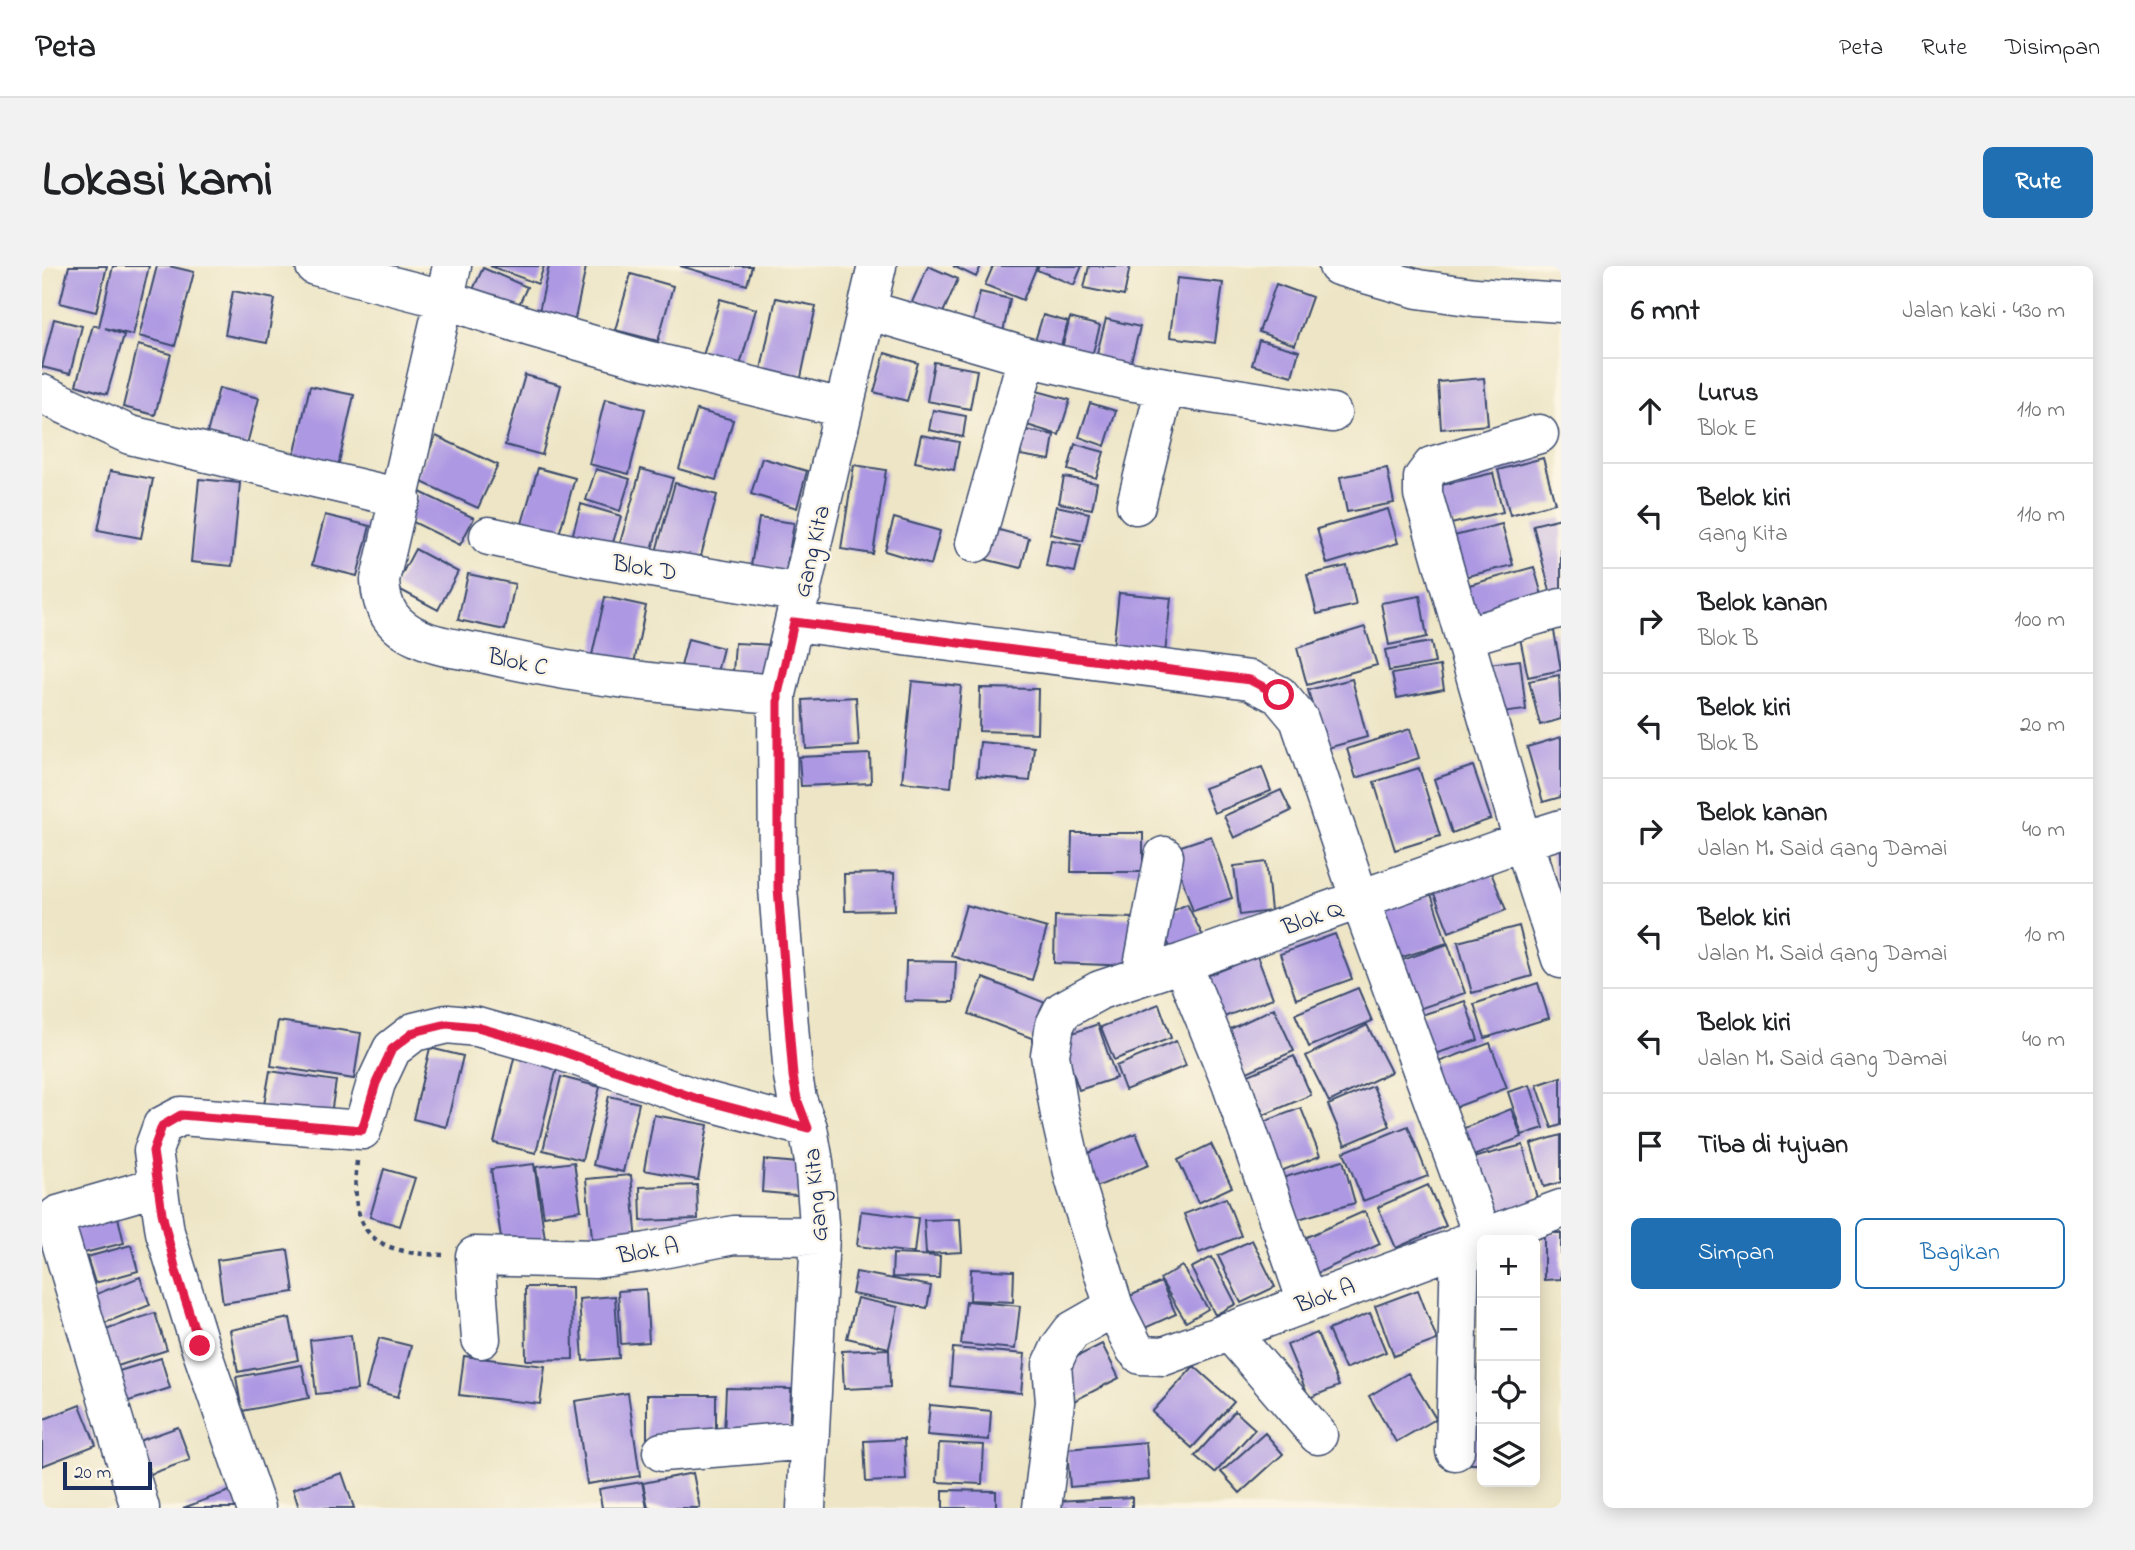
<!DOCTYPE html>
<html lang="id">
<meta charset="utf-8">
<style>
body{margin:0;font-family:"Indie Flower",sans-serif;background:#f2f2f2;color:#202124}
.controls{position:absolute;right:21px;bottom:21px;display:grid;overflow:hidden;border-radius:10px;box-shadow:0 4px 18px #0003}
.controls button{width:63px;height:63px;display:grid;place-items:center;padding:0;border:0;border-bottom:2px solid #e0e0e0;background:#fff;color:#202124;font:35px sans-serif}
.scale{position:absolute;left:21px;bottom:18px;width:89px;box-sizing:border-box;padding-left:7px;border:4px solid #1b2f5e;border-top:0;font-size:19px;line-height:24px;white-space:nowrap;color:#1b2f5e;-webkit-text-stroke:5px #fcf5e5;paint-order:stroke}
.stop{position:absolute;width:21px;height:21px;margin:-16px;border:5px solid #e11d48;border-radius:50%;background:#fff}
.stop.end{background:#e11d48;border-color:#fff;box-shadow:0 2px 7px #0008}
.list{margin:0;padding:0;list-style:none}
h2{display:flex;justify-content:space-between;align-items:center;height:91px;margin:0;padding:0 28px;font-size:30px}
h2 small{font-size:23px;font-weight:400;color:#757577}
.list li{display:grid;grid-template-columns:46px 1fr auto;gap:21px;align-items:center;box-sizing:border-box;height:105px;padding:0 28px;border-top:2px solid #e0e0e0}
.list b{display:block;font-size:26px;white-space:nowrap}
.list p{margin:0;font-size:23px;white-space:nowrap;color:#757577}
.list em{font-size:23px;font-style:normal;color:#757577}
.actions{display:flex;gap:14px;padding:21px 28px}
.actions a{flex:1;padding:16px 0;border:2px solid #1f6fb2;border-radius:10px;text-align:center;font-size:24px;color:#1f6fb2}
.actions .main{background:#1f6fb2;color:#fff}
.icon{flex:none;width:38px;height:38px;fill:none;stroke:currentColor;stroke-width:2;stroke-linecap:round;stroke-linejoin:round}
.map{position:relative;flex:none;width:1519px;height:1242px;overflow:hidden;border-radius:10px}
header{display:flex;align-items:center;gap:42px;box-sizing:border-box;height:98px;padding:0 35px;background:#fff;border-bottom:2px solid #e0e0e0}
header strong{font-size:33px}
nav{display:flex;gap:38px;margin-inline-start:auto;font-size:24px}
.intro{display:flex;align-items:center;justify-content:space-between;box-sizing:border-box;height:168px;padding:0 42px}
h1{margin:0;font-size:49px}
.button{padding:18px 32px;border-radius:10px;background:#1f6fb2;color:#fff;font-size:24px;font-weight:700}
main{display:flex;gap:42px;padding:0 42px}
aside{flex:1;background:#fff;border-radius:10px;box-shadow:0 4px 18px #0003}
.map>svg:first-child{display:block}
.building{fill:#ad98e3}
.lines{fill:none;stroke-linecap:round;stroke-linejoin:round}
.minor-casing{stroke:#3a4a6d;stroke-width:41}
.path{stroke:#3a4a6d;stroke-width:4.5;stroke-dasharray:5 5;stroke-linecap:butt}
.minor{stroke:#fff;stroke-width:38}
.route{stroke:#e11d48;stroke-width:9}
.labels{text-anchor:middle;stroke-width:5;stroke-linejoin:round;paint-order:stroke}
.street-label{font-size:24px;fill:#1b2f5e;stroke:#fcf5e5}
</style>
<header>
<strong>Peta</strong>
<nav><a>Peta</a><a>Rute</a><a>Disimpan</a></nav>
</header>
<div class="intro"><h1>Lokasi kami</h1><a class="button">Rute</a></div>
<main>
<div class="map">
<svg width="1519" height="1242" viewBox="0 0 1519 1242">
<rect width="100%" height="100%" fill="#fcf5e5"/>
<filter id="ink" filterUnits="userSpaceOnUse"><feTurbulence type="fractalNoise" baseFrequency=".0143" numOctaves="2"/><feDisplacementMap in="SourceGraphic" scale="14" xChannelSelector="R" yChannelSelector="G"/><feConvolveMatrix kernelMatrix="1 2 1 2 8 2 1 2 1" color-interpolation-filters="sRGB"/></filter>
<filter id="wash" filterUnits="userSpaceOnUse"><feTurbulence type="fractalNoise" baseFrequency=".00686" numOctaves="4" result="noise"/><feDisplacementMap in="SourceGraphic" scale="28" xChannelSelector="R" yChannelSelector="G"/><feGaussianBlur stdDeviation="1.57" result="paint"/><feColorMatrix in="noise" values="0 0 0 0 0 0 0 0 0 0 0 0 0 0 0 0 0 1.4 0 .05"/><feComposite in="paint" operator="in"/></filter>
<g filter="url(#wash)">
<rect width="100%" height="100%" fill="#ede5c5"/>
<g id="blocks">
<path class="building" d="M 27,0 L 65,0 L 54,46 L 18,37 Z
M 71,0 L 107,0 L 91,69 L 63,62 L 82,69 L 65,128 L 34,119 L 51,59 L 57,61 Z
M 115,0 L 127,0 L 152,6 L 133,80 L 97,70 Z
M 448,0 L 502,0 L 496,18 Z
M 507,0 L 544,1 L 531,62 L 495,55 Z
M 638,0 L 710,0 L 705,19 Z
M 886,0 L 916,13 L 896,58 L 866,45 Z
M 911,0 L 939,0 L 934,11 Z
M 951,0 L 995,0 L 981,34 L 943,19 Z
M 997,0 L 1040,0 L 1032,19 L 995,4 Z
M 1047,0 L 1088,0 L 1082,30 L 1042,22 Z
M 441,2 L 485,21 L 471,52 L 427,32 Z
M 589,8 L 631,20 L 616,75 L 573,64 Z
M 1135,12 L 1181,17 L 1173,77 L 1128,71 Z
M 1234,18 L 1270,31 L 1253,79 L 1217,66 Z
M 191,25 L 233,33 L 225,77 L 183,69 Z
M 938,26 L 968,33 L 959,76 L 928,70 Z
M 734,32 L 774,40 L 757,121 L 717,113 Z
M 678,33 L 714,43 L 697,103 L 660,93 Z
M 1001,49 L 1026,56 L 1015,93 L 990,85 Z
M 1028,52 L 1058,60 L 1047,101 L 1017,93 Z
M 12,53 L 40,60 L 28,108 L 0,101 Z
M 1064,53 L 1098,61 L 1085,111 L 1051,102 Z
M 1217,74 L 1257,85 L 1250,110 L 1210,99 Z
M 96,79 L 129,88 L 113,149 L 81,141 Z
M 843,87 L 876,97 L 865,135 L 832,126 Z
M 892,96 L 935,104 L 928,143 L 885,135 Z
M 483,109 L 519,119 L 500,189 L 463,179 Z
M 1442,112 L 1446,159 L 1399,163 L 1396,116 Z
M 268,120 L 312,129 L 295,205 L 251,195 Z
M 177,122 L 217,132 L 202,190 L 162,179 Z
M 995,125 L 1028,134 L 1017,169 L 985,159 Z
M 563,133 L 603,143 L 587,208 L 547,198 Z
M 1048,137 L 1074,145 L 1063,180 L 1037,171 Z
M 655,144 L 691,154 L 674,214 L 637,203 Z
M 891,144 L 924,150 L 921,171 L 887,164 Z
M 983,164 L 1012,169 L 1008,194 L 978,189 Z
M 879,169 L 917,176 L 912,204 L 873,196 Z
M 394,170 L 456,199 L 436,242 L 373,213 Z
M 1033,178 L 1062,186 L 1054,212 L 1026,204 Z
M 720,192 L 765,205 L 755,242 L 709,228 Z
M 1501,192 L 1513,237 L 1468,249 L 1456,204 Z
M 812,199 L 844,204 L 831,288 L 799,283 Z
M 496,202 L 533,212 L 514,279 L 477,268 Z
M 1345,202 L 1352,237 L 1305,246 L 1298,211 Z
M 554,203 L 588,213 L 578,245 L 544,234 Z
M 599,203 L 631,212 L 605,300 L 574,291 Z
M 68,205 L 111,213 L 99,272 L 56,264 Z
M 1451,207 L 1461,246 L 1396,261 L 1387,222 Z
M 1022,211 L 1055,217 L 1050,243 L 1017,237 Z
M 157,213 L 198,217 L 190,300 L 149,296 Z
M 633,217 L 675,229 L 655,305 L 612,293 Z
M 378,226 L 432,252 L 418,279 L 365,253 Z
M 539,238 L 579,250 L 566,293 L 527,282 Z
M 1014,240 L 1047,247 L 1041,275 L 1008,268 Z
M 1346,243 L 1356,277 L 1285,298 L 1275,263 Z
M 283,249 L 328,260 L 315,310 L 270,299 Z
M 717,252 L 752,257 L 744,306 L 709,300 Z
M 852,252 L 898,265 L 889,299 L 843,285 Z
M 1519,252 L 1519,334 L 1511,336 L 1491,259 Z
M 1460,258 L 1471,299 L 1418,312 L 1408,271 Z
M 950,262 L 987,272 L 979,302 L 942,293 Z
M 1009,274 L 1039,279 L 1033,306 L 1004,300 Z
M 373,283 L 416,306 L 396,344 L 353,321 Z
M 1305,300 L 1314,339 L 1275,348 L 1265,309 Z
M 1492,301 L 1503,340 L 1431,360 L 1420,321 Z
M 426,308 L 473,318 L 463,364 L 416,354 Z
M 1077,327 L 1129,332 L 1122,397 L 1070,392 Z
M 1378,330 L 1385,371 L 1347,379 L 1339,337 Z
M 563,331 L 604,340 L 590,407 L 548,398 Z
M 1323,361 L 1335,399 L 1265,419 L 1255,382 Z
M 1512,365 L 1519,404 L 1486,411 L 1478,372 Z
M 646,373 L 681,382 L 671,422 L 636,412 Z
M 1389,376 L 1393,397 L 1347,405 L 1343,384 Z
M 693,377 L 733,379 L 731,424 L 690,422 Z
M 1478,394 L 1484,444 L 1451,448 L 1445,398 Z
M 1398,400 L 1402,423 L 1355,432 L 1350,408 Z
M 1517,409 L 1519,453 L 1498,459 L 1487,415 Z
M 1310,413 L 1325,471 L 1282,483 L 1266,424 Z
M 870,415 L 919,420 L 909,521 L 860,516 Z
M 938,422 L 996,423 L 995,467 L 937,465 Z
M 814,431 L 817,480 L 764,483 L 761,434 Z
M 1368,463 L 1377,492 L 1314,512 L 1305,483 Z
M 1519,471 L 1519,531 L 1501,536 L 1485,481 Z
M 938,476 L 992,481 L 988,515 L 935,510 Z
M 828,488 L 829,517 L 759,520 L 757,491 Z
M 1431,500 L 1449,553 L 1410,567 L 1392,513 Z
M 1220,501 L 1229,525 L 1172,547 L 1162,522 Z
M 1377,502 L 1398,570 L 1353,584 L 1332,516 Z
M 1239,524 L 1249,545 L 1192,572 L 1182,550 Z
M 1030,567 L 1101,567 L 1101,606 L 1029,606 Z
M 1169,570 L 1190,632 L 1151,645 L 1130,583 Z
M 1519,580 L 1519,628 L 1518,628 L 1506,584 Z
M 1224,596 L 1229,645 L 1198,649 L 1192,600 Z
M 1448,604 L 1464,644 L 1407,666 L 1391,625 Z
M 852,607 L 853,644 L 803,645 L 802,608 Z
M 1389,628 L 1405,677 L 1348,695 L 1332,646 Z
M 1145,638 L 1165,678 L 1134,693 L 1114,653 Z
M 924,639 L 1005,662 L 990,714 L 909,690 Z
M 1013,650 L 1093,652 L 1092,700 L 1012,697 Z
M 1477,660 L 1490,710 L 1430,727 L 1416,676 Z
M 1293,668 L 1310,713 L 1254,733 L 1238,688 Z
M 1406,678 L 1423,727 L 1368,746 L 1352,697 Z
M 1215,690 L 1231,732 L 1177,753 L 1160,712 Z
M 864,695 L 914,696 L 912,736 L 863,735 Z
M 941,712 L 1006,738 L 992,773 L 927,748 Z
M 1496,717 L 1507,752 L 1443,772 L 1432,738 Z
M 1316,722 L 1330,755 L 1267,781 L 1253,748 Z
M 1423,735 L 1436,774 L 1380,792 L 1367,753 Z
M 1117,738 L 1129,772 L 1072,794 L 1059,761 Z
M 1232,742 L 1252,785 L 1201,808 L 1182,766 Z
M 236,755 L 319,767 L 312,813 L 229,800 Z
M 1056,758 L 1074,812 L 1037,824 L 1019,771 Z
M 1325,759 L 1349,806 L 1287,836 L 1264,790 Z
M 1134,775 L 1144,800 L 1083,824 L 1074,800 Z
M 1448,777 L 1465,822 L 1398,847 L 1382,801 Z
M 388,782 L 421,790 L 404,861 L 371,853 Z
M 473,788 L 516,798 L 494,887 L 452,877 Z
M 1252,790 L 1269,829 L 1222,849 L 1204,810 Z
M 228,805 L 294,815 L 287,861 L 220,850 Z
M 519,811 L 558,821 L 540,894 L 501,884 Z
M 1519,811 L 1519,859 L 1510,862 L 1495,819 Z
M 1488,819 L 1502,862 L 1480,869 L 1466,826 Z
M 1331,820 L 1348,860 L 1303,879 L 1286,839 Z
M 567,830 L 597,837 L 581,906 L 551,899 Z
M 1259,842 L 1278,890 L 1226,910 L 1208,861 Z
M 1469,843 L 1480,871 L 1416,896 L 1405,869 Z
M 612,849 L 666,859 L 656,914 L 602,904 Z
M 1366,860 L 1386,910 L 1321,935 L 1302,886 Z
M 1094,867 L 1107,899 L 1047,924 L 1034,892 Z
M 1519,869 L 1519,916 L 1502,921 L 1489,878 Z
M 1169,878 L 1190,921 L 1156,937 L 1136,894 Z
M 1481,879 L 1496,936 L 1442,949 L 1427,893 Z
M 722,894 L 768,898 L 765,930 L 720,926 Z
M 1301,894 L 1313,937 L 1249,955 L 1237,913 Z
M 532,896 L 539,944 L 502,950 L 494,901 Z
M 492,898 L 503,973 L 460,979 L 449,903 Z
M 342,903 L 373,912 L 358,960 L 328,951 Z
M 589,909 L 595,977 L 551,981 L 544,913 Z
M 655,919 L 656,953 L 599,955 L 598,921 Z
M 1386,919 L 1404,960 L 1354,982 L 1336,941 Z
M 1184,932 L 1199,970 L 1157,987 L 1142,948 Z
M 74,943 L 82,977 L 30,990 L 22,955 Z
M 819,945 L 876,952 L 872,987 L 815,980 Z
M 1323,945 L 1338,978 L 1267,1011 L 1251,977 Z
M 918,953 L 920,986 L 884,988 L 882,954 Z
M 1502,967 L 1519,967 L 1519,1013 L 1502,1014 Z
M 1210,974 L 1233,1021 L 1199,1037 L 1176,990 Z
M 89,979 L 96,1005 L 53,1017 L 45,991 Z
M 246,984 L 252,1026 L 181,1037 L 175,994 Z
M 851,988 L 898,990 L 897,1012 L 850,1011 Z
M 1170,991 L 1194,1038 L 1173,1049 L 1149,1002 Z
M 1140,1000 L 1166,1043 L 1144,1056 L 1118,1013 Z
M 929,1003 L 972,1005 L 971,1036 L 928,1034 Z
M 814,1006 L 889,1020 L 885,1042 L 810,1028 Z
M 98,1011 L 108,1039 L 55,1060 L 44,1032 Z
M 1119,1016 L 1134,1048 L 1094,1066 L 1079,1034 Z
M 483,1021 L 530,1021 L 531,1093 L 484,1094 Z
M 604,1023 L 607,1076 L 579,1078 L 576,1025 Z
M 1376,1024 L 1395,1074 L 1352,1090 L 1333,1040 Z
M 573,1030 L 577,1092 L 541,1095 L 537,1033 Z
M 815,1032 L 856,1041 L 847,1082 L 805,1072 Z
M 924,1035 L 978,1040 L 973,1083 L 919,1078 Z
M 113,1047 L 125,1084 L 63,1104 L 51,1067 Z
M 1328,1047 L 1344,1086 L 1303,1103 L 1286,1064 Z
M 248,1052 L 256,1094 L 196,1106 L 188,1064 Z
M 1275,1067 L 1297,1120 L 1267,1132 L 1245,1079 Z
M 309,1069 L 315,1124 L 274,1128 L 268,1074 Z
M 337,1072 L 369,1080 L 356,1131 L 324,1122 Z
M 1060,1078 L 1077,1112 L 1032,1135 L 1014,1101 Z
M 911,1082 L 983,1088 L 979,1127 L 908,1120 Z
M 847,1083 L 848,1121 L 802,1123 L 800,1085 Z
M 422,1090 L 503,1100 L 498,1138 L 417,1129 Z
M 119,1092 L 128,1122 L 71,1140 L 61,1110 Z
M 260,1099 L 267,1132 L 200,1145 L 194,1111 Z
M 1152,1100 L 1192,1136 L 1150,1182 L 1110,1146 Z
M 1366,1107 L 1394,1153 L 1354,1176 L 1327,1130 Z
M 684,1122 L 749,1123 L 747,1172 L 682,1170 Z
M 586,1127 L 598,1210 L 545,1218 L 533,1135 Z
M 605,1129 L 674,1129 L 674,1177 L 605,1177 Z
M 38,1139 L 54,1179 L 0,1200 L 0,1154 Z
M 888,1139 L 949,1145 L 947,1174 L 885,1169 Z
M 1193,1145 L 1213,1163 L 1173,1207 L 1153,1190 Z
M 1428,1152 L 1440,1152 L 1440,1198 L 1427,1198 Z
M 136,1161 L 148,1194 L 103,1210 L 91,1177 Z
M 1223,1167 L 1241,1188 L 1198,1227 L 1179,1206 Z
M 862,1173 L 864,1214 L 824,1216 L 822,1175 Z
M 1104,1176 L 1107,1214 L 1028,1221 L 1025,1183 Z
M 897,1177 L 942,1179 L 940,1218 L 895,1216 Z
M 300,1207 L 312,1242 L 257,1242 L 251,1223 Z
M 651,1207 L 658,1242 L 606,1242 L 601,1217 Z
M 600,1216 L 605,1242 L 560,1242 L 557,1223 Z
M 190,1224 L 197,1242 L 141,1242 Z
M 901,1224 L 954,1225 L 954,1242 L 901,1242 Z
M 1090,1231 L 1090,1242 L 1015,1242 L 1015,1235 Z"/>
</g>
</g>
<g filter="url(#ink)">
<use href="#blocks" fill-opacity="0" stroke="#3a4a6d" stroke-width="2"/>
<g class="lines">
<g class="minor-casing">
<path id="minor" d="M 273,0 L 401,33 L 488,61 L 604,94 L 800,142
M 410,0 L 338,314 C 339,343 350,360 377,372 C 394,381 424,384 444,388 C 542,411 636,420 735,428
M 1296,0 L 1376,23 L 1433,31 L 1519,37
M 825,44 L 985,91 L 1086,115 L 1290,147
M 0,128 L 88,169 L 359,232
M 1497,168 L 1390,200 L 1381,212 L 1381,228 L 1481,575 L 1519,693
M 1094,239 L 1123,121
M 447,270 L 549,292 L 760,327
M 933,277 L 985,91
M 752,356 L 1208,414 L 1237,429 L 1257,453 L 1318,634 L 1441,971
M 1422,371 L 1519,342
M 1519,563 L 1481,575 L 1140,697 L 1058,724 L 1020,745 L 1013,759 L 1008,789 L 1018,849 L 1033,915 L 1072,1041 L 1093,1083 L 1099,1089 L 1122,1090 L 1519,943
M 1140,697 L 1189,817 L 1265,1036
M 1099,710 L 1122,590
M 1187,1065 L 1276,1169
M 439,1073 L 433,990 L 553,993 L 605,986 L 692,969 L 778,970
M 1413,1185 L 1418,979
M 620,1186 L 768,1174
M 98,1242 L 12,953 L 16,949 L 116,920
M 214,1242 L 158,1080 L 123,966 L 111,885 L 120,860 L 139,850 L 320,864 L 334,817 L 350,783 L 372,766 L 405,758 L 435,761 L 513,783 L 653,832 L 766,862
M 764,1242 L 778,970 L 772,896 L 766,862 L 755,833 L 751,810 L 736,622 L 735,428 L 835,0
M 1000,1242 L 1013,1136 L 1010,1099 L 1018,1081 L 1030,1065 L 1072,1041"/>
</g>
<path class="path" d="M 315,895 C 307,968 330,987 401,989"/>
<use href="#minor" class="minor"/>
</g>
</g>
<g class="lines" filter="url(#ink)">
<path class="route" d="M 158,1080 L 134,1005 L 120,947 L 111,885 L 120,860 L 139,849 L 320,864 L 334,817 L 350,783 L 372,766 L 405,758 L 435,761 L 513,783 L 653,832 L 766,862 L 755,833 L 751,810 L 736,622 L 736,428 L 752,356 L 1208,414 L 1237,429"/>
</g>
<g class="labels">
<g class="street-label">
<text transform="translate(769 285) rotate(-77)" y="8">Gang Kita</text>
<text transform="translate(603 301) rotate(9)" y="8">Blok D</text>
<text transform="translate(476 395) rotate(12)" y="8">Blok C</text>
<text transform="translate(1270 651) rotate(-20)" y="8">Blok Q</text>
<text transform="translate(773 929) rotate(-95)" y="8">Gang Kita</text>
<text transform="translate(606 984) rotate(-10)" y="8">Blok A</text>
<text transform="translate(1283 1029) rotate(-20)" y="8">Blok A</text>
</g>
</g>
</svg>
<div class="controls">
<button>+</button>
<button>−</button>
<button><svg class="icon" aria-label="locate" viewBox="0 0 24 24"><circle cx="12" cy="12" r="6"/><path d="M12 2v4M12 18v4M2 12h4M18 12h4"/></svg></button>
<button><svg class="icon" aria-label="layers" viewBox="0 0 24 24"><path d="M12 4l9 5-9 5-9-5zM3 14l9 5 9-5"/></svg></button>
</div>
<div class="scale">20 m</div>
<div class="stop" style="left:1237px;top:429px"></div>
<div class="stop end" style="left:158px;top:1080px"></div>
</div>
<aside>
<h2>6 mnt<small>Jalan kaki · 430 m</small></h2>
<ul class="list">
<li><svg class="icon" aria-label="ahead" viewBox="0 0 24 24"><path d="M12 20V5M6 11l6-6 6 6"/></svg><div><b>Lurus</b><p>Blok E</p></div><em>110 m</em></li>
<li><svg class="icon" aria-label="left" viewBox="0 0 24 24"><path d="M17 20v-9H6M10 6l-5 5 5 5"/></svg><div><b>Belok kiri</b><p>Gang Kita</p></div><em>110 m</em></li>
<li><svg class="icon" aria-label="right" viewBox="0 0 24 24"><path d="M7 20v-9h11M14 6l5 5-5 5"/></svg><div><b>Belok kanan</b><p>Blok B</p></div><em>100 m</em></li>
<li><svg class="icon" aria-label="left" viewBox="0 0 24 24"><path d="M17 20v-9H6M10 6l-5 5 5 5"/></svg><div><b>Belok kiri</b><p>Blok B</p></div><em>20 m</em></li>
<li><svg class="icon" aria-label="right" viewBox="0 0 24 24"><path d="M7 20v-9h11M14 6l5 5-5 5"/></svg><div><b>Belok kanan</b><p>Jalan M. Said Gang Damai</p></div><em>40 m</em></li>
<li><svg class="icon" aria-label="left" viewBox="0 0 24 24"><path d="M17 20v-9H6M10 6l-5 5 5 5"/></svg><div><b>Belok kiri</b><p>Jalan M. Said Gang Damai</p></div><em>10 m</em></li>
<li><svg class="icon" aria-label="left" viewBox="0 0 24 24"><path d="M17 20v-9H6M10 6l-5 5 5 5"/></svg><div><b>Belok kiri</b><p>Jalan M. Said Gang Damai</p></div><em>40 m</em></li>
<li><svg class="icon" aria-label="arrive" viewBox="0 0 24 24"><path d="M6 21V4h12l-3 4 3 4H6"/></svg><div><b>Tiba di tujuan</b></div></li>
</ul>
<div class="actions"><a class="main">Simpan</a><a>Bagikan</a></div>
</aside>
</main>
